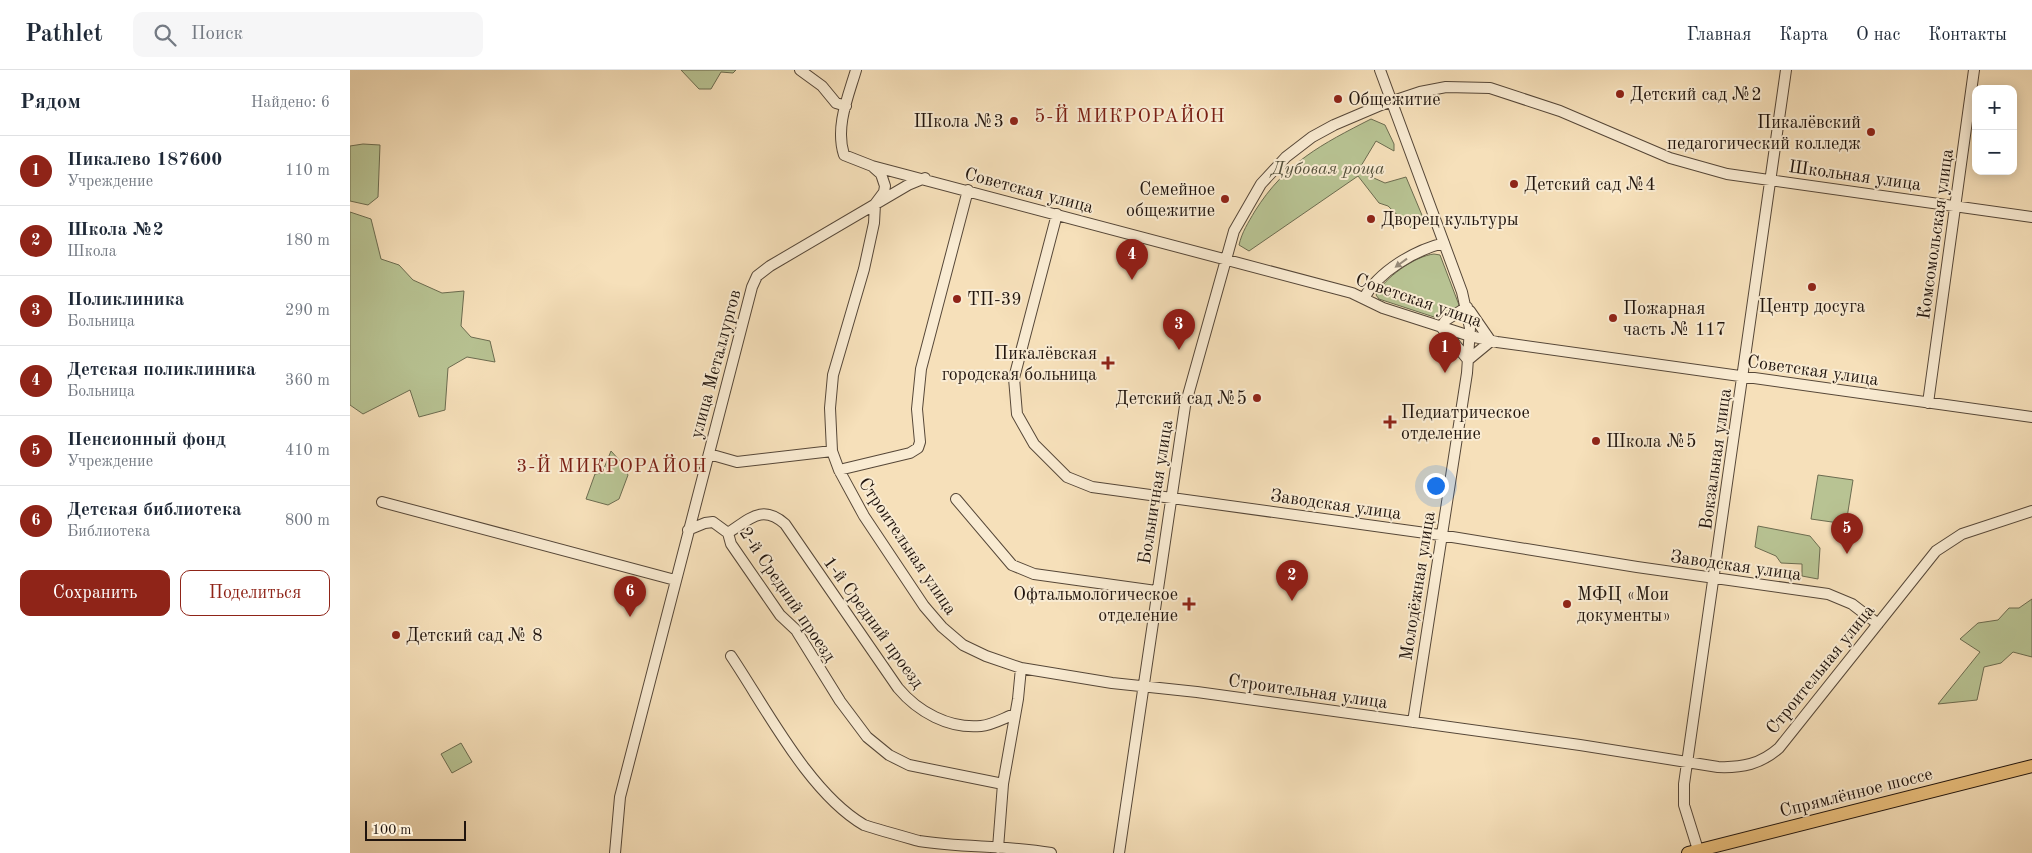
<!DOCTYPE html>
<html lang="ru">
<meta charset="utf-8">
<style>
body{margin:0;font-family:"Old Standard TT",serif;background:#f6f6f7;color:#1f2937}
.controls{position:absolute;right:15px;top:15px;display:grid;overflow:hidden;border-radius:10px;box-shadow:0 2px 12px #0003}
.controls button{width:45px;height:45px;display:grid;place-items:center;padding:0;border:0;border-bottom:1px solid #e0e1e3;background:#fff;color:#1f2937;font:25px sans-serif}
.scale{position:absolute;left:15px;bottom:12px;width:101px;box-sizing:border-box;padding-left:5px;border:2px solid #20140d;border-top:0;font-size:14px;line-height:18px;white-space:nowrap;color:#20140d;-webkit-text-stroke:4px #f9ebd2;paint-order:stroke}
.you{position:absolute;left:1085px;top:415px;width:18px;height:18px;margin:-12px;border:4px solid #fff;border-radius:50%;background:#1a73e8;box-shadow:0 0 0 8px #1a73e833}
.badge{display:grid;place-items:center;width:32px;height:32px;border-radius:50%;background:#8f2418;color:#fff;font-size:16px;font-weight:700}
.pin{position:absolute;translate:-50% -41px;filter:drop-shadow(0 1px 2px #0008)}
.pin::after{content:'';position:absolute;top:26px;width:18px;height:15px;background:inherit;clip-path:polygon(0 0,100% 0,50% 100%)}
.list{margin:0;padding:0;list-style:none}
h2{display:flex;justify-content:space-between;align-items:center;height:65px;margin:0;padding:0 20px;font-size:21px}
h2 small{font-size:16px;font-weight:400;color:#747a83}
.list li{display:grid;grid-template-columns:32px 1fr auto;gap:15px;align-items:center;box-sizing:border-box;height:70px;padding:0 20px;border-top:1px solid #e0e1e3}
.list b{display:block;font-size:19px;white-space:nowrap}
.list p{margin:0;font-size:16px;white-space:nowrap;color:#747a83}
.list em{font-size:16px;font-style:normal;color:#747a83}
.actions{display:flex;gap:10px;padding:15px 20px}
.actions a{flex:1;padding:11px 0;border:1px solid #8f2418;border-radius:10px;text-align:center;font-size:18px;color:#8f2418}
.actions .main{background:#8f2418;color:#fff}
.icon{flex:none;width:28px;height:28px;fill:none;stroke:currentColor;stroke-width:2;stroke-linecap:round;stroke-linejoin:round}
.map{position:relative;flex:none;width:1682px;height:783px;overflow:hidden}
header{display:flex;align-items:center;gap:30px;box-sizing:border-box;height:70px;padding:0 25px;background:#fff;border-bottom:1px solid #e0e1e3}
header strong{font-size:24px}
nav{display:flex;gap:28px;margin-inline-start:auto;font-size:18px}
.search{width:350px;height:45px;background:#f6f6f7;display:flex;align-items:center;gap:12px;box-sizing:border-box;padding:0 18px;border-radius:10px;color:#747a83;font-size:19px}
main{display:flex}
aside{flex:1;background:#fff}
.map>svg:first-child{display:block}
.green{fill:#b8c393;stroke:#6c6c50}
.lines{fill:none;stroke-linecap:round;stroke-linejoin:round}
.minor-casing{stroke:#564738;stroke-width:12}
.major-casing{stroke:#20140d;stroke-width:14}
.minor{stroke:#f9ebd2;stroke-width:10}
.major{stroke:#ebc07d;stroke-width:12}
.oneway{fill:#978a79}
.poi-dot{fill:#8f2418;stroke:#f9ebd2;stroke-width:2}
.labels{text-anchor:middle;stroke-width:4;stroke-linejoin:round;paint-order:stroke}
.poi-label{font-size:18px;fill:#20140d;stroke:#f9ebd2;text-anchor:start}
.park-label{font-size:18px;font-style:italic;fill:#55513c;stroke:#f9ebd2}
.street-label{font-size:18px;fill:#20140d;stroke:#f9ebd2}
.neighbourhood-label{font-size:19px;letter-spacing:1px;fill:#7a1f14;stroke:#f9ebd2}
</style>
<header>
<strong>Pathlet</strong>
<div class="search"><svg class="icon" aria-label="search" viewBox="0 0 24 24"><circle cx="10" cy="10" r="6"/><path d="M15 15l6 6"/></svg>Поиск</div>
<nav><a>Главная</a><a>Карта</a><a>О нас</a><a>Контакты</a></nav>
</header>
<main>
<aside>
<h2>Рядом<small>Найдено: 6</small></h2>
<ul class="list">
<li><span class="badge">1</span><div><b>Пикалево 187600</b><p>Учреждение</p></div><em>110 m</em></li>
<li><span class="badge">2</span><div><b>Школа №2</b><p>Школа</p></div><em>180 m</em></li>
<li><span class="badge">3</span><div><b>Поликлиника</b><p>Больница</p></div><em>290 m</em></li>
<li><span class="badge">4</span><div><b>Детская поликлиника</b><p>Больница</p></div><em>360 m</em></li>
<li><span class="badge">5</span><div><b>Пенсионный фонд</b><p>Учреждение</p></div><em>410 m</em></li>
<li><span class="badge">6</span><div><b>Детская библиотека</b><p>Библиотека</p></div><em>800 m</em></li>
</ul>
<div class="actions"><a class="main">Сохранить</a><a>Поделиться</a></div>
</aside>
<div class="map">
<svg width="1682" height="783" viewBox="0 0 1682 783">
<rect width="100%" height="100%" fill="#f6e0ba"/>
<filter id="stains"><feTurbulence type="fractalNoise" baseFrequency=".004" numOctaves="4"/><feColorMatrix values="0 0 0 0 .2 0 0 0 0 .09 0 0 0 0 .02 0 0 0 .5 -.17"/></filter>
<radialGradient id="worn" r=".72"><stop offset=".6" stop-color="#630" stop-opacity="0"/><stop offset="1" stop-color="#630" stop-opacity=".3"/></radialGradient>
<path class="green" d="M 331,0 L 386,0 L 383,3 L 371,2 L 361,19 L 349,19 Z
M 1021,49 L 1035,55 L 1044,74 L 1044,81 L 1026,71 L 1011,96 L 1015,104 L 1035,113 L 1056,107 L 1074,150 L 1062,159 L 1038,136 L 1029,133 L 1008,106 L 899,181 L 889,175 C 892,162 898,153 905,141 C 935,93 972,74 1021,49 Z
M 13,74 L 30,75 L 28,127 L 18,135 L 0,131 L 0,76 Z
M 0,142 L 21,149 L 31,189 L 49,195 L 63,210 L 92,223 L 114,221 L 111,256 L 121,267 L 140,271 L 145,292 L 117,287 L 98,298 L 95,340 L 69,347 L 60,320 L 13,344 L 0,335 Z
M 1084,184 L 1090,185 L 1109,235 C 1104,241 1094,248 1087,248 L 1029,229 L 1026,225 C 1034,208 1065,186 1084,184 Z
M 261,381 L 271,392 L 278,405 L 269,429 L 258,435 L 236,429 L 245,404 L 252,403 Z
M 1468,405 L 1503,410 L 1496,454 L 1461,449 Z
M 1408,456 L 1460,466 L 1470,478 L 1468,509 L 1452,506 L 1452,494 L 1431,493 L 1426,486 L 1405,477 Z
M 1682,529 L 1682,587 L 1663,582 L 1651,593 L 1634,597 L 1627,630 L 1588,634 L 1630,582 L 1610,569 L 1628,553 L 1648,550 L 1659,538 L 1669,538 Z
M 111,673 L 122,692 L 102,703 L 91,684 Z"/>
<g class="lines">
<g class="minor-casing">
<path id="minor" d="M 450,0 L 472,16 L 486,33 L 496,36
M 506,0 C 498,27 485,57 494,85 L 522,96 L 1002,223 L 1033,238 L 1120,266 L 1147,272 L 1682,347
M 1030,0 L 1112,222 L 1120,258 L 1117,303 L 1063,652
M 522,96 L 531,104 L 535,116 L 534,122 L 525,134 L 524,153 L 514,199 L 483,305 L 480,338 L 482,381 L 489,400 L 514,446 L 574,536 L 592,557 L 613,575 L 636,586 L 671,598 L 762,613 L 847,622 L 1230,675 L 1368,697 C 1392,698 1411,694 1429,678 L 1586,481 L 1612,464 L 1682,441
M 707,144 L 664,308 L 667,344 L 684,374 L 717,407 L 742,417 L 1090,465 L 1287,497 L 1478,524 L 1502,534 L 1528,554
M 1014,228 C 1029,201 1065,180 1094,173
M 1120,241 L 1140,270
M 1091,257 L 1096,250 L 1117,237
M 1092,258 L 1118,290
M 1118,290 L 1141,271
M 1578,333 L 1624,0
M 359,384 L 387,392 L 482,381
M 489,400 L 560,383 L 568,378 L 570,372 L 567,339 L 571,299 L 618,120
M 606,429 L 662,495 L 684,504 L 806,521
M 32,432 L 325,510
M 338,460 L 355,453 L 363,452 L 378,463 L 381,474 L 430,545 L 446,560 L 490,631 L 517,667 L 539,685 L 559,695 L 653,714
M 378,463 C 400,449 412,434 435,454 L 548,618 C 568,642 599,659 631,656 C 642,655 654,648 665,644
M 381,586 C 416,638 459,723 514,755 C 519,757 562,769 569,771 C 612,778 657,775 701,783
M 648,778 L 653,714 L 668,629 L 671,598
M 265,783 L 270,727 L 402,217 L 407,206 L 420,196 L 558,115 L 575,108
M 769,783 L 835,336 L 884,161 L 911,114 L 936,87 L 962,67 L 984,55 L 1031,35 L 1070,22 L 1096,17 L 1140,18 L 1210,41 L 1320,88 L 1377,104 L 1682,147
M 1349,783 L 1334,735 L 1334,714 L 1436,0"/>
</g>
<g class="major-casing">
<path id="major" d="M 1338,783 L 1682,696"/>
</g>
<use href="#minor" class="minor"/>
<use href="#major" class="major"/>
</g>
<defs><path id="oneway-solid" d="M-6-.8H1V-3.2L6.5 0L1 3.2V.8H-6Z" transform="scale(1.25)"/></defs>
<use class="oneway" href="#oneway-solid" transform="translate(1051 193) rotate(144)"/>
<g class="poi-dot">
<circle cx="1270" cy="24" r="5"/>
<circle cx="988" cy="29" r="5"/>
<circle cx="664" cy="51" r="5"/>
<circle cx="1521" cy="62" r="5"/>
<circle cx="1164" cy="114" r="5"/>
<circle cx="875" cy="129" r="5"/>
<circle cx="1021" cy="149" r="5"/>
<circle cx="1462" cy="217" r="5"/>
<circle cx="607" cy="229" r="5"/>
<circle cx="1263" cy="248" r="5"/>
<path d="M755.5 285.5h5v5h5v5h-5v5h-5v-5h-5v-5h5z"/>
<circle cx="907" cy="328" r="5"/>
<path d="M1037.5 344.5h5v5h5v5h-5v5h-5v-5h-5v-5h5z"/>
<circle cx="1246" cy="371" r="5"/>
<path d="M836.5 526.5h5v5h5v5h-5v5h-5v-5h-5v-5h5z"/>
<circle cx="1217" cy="534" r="5"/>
<circle cx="46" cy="565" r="5"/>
</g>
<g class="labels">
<g class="poi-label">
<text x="1280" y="30">Детский сад №2</text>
<text x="998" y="35">Общежитие</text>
<text x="654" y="57" text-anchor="end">Школа №3</text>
<text x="1511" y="58" text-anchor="end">Пикалёвский<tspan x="1511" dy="21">педагогический колледж</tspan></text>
<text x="1174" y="120">Детский сад №4</text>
<text x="865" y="125" text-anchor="end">Семейное<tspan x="865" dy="21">общежитие</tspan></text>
<text x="1031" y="155">Дворец культуры</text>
<text x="617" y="235">ТП-39</text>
<text x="1462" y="242" text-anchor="middle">Центр досуга</text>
<text x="1273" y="244">Пожарная<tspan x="1273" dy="21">часть № 117</tspan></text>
<text x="747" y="289" text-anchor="end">Пикалёвская<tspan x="747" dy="21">городская больница</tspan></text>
<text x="897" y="334" text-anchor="end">Детский сад №5</text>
<text x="1051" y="348">Педиатрическое<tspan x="1051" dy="21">отделение</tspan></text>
<text x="1256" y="377">Школа №5</text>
<text x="828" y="530" text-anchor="end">Офтальмологическое<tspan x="828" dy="21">отделение</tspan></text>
<text x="1227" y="530">МФЦ «Мои<tspan x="1227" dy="21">документы»</tspan></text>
<text x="56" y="571">Детский сад № 8</text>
</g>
<g class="park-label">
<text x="978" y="104">Дубовая роща</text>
</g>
<g class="street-label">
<text transform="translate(1505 105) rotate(8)" y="6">Школьная улица</text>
<text transform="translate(679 120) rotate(15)" y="6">Советская улица</text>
<text transform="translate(1585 164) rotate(-82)" y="6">Комсомольская улица</text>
<text transform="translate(1069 230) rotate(19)" y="6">Советская улица</text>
<text transform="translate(365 294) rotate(-75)" y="6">улица Металлургов</text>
<text transform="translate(1463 300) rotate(8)" y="6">Советская улица</text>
<text transform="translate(1365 389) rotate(-82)" y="6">Вокзальная улица</text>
<text transform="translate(805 422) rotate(-81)" y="6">Больничная улица</text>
<text transform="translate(986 434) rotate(8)" y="6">Заводская улица</text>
<text transform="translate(558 476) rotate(56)" y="6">Строительная улица</text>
<text transform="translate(1386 495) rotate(8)" y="6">Заводская улица</text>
<text transform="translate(1067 516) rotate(-81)" y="6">Молодёжная улица</text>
<text transform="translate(438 524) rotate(56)" y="6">2-й Средний проезд</text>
<text transform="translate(524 552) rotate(54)" y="6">1-й Средний проезд</text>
<text transform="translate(1470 599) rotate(-51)" y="6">Строительная улица</text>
<text transform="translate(958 621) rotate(8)" y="6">Строительная улица</text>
<text transform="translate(1506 722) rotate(-14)" y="6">Спрямлённое шоссе</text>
</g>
<g class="neighbourhood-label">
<text x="780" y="52">5-Й МИКРОРАЙОН</text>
<text x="262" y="402">3-Й МИКРОРАЙОН</text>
</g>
</g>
<rect width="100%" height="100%" filter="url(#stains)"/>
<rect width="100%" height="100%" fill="url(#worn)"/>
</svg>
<div class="controls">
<button>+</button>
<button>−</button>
</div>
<div class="scale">100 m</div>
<div class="you"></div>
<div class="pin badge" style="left:1095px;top:303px">1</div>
<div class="pin badge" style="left:942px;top:531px">2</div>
<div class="pin badge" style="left:829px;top:280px">3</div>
<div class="pin badge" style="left:782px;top:210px">4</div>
<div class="pin badge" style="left:1497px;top:484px">5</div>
<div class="pin badge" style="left:280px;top:547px">6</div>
</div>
</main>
